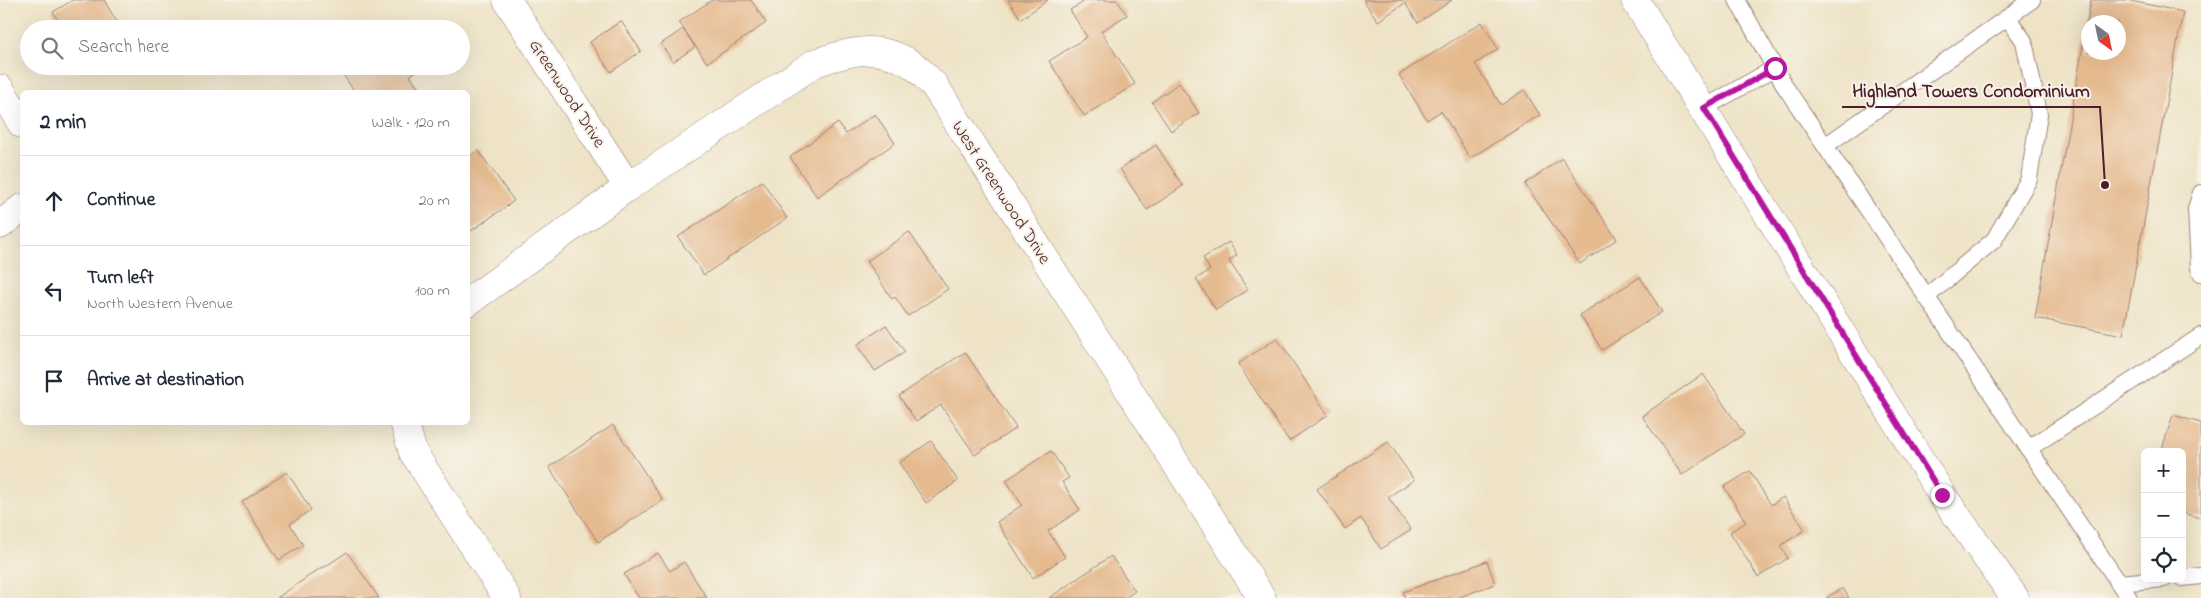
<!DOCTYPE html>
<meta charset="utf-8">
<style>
body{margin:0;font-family:"Indie Flower",sans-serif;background:#f6f6f7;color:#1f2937}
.controls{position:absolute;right:15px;bottom:15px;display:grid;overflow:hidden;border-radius:8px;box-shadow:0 5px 20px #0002}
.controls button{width:45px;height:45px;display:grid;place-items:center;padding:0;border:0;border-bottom:1px solid #e0e1e3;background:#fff;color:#1f2937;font:25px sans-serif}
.compass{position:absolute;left:2081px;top:15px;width:45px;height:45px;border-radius:50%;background:#fff;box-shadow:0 5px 20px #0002;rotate:147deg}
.stop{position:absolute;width:15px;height:15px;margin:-11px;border:4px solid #b5179e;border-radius:50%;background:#fff}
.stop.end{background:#b5179e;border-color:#fff;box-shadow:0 1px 5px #0008}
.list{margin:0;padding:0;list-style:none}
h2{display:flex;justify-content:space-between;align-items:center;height:65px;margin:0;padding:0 20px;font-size:21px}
h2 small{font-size:16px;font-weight:400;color:#747a83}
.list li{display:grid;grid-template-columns:32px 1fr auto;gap:15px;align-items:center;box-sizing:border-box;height:90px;padding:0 20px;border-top:1px solid #e0e1e3}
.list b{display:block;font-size:19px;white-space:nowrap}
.list p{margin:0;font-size:16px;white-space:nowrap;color:#747a83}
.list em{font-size:16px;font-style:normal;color:#747a83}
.icon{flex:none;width:28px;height:28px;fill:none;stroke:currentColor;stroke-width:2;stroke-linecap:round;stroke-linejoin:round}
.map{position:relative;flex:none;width:2201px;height:598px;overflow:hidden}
.search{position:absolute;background:#fff;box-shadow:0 5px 20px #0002;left:20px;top:20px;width:450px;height:55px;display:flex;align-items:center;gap:12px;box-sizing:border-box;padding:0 18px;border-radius:28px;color:#747a83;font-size:19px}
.panel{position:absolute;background:#fff;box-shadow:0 5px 20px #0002;left:20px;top:90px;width:450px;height:335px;border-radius:8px}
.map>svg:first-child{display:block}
.building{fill:#e5ba8f;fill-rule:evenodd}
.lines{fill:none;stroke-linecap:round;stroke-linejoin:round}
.service-casing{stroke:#9c8178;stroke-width:18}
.minor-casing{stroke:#9c8178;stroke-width:29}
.service{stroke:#fff;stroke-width:16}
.minor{stroke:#fff;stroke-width:28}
.route{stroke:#b5179e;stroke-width:6}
.labels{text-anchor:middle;stroke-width:4;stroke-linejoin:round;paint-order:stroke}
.street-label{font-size:18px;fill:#4a1f2b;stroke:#f7f3e8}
.leader{fill:none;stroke:#4a1f2b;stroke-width:2}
.callout-dot{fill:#4a1f2b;stroke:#f7f3e8;stroke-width:2}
.callout-label{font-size:19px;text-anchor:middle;font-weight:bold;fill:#4a1f2b;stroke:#f7f3e8;stroke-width:4;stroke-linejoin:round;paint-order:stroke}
</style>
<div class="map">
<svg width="2201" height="598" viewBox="0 0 2201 598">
<rect width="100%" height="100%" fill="#f7f3e8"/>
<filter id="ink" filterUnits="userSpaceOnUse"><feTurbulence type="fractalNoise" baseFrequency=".02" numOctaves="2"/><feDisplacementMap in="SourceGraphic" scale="10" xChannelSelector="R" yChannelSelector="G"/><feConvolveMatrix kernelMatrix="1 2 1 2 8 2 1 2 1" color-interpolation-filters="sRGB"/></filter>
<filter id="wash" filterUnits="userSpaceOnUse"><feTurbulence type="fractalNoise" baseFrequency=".0096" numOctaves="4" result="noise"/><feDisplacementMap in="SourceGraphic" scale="20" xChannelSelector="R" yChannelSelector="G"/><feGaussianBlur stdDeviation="1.12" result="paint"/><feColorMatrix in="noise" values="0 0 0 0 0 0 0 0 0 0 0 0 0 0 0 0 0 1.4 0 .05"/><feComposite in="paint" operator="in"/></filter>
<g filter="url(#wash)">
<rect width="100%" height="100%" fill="#eee3c6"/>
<g id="blocks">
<path class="building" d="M 73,0 L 104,0 L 121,29 L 63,29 L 53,12 Z
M 712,0 L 751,0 L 766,23 L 707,63 L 679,22 Z
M 1008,0 L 1048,0 L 1021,19 Z
M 1087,0 L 1117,0 L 1127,15 L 1101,31 L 1135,84 L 1084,116 L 1049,61 L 1087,37 L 1070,10 Z
M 1363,0 L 1452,0 L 1418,23 L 1405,3 L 1378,21 Z
M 2091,0 L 2126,0 L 2183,12 L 2123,335 L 2035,318 ZM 2088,22 L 2118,22 L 2118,52 L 2088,52 Z
M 621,21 L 641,51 L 611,72 L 590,42 Z
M 1482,22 L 1498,49 L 1475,64 L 1501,105 L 1524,90 L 1540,115 L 1470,158 L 1441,111 L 1427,120 L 1399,75 Z
M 683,29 L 695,47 L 673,62 L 661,44 Z
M 337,66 L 419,66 L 420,68 L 410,76 L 422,92 L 355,92 Z
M 1179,83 L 1199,113 L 1171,131 L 1152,102 Z
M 875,114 L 895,143 L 817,197 L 790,157 L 838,123 L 846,134 Z
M 1156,145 L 1183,186 L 1147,210 L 1120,169 Z
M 478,150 L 514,201 L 468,233 L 468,157 Z
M 1562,158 L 1617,239 L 1580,264 L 1525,184 Z
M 762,181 L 787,218 L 704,275 L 678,237 Z
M 909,232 L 948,289 L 908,316 L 895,297 L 892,299 L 867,261 Z
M 1229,242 L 1237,255 L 1229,261 L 1248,290 L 1216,310 L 1196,279 L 1210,270 L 1203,258 Z
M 1640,277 L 1662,312 L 1602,350 L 1580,315 Z
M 886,325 L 905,352 L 875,371 L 857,345 Z
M 1277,338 L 1328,415 L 1289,441 L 1238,364 Z
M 965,352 L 1016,428 L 975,455 L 941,405 L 916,421 L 899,396 Z
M 1703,374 L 1744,434 L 1682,475 L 1642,416 Z
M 2173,415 L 2201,423 L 2201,518 L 2182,513 L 2182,452 L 2161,452 Z
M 613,425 L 663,500 L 598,542 L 549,467 Z
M 931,441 L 958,481 L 926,503 L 899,463 Z
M 1388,442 L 1414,480 L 1388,497 L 1411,530 L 1381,549 L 1361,518 L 1345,529 L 1317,489 Z
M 1051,451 L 1069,478 L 1062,482 L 1080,510 L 1048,531 L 1065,557 L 1033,578 L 997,522 L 1022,505 L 1006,480 Z
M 1750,471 L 1771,505 L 1783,497 L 1805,530 L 1780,546 L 1788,558 L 1758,577 L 1730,532 L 1746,522 L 1724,487 Z
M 287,472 L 311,510 L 290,524 L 303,545 L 279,560 L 242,502 Z
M 347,552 L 379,598 L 277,598 L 322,567 L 323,568 Z
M 658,553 L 670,571 L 684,562 L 707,598 L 639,598 L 624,574 Z
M 1111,556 L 1135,591 L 1125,598 L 1049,598 Z
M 1487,561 L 1495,584 L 1457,598 L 1405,598 L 1403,592 Z
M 1843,588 L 1849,598 L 1826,598 Z"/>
</g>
</g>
<g filter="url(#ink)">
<use href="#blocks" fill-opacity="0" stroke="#9c8178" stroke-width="1"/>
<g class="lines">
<g class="service-casing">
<path id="service" d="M 1737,0 L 1786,88 L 2129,598
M 1704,108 L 1775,68
M 1825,146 L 2032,0
M 2201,193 L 2196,209 L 2199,268 L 2201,273
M 1926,297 L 1994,240 L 2029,179 L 2039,114 L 2024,41 L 2008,18
M 2028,449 L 2201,336
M 2182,578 L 2201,576
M 2118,583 L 2164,579"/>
</g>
<g class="minor-casing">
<path id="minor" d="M 507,0 L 628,187
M 1635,0 L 1942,495 L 2015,598
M 0,89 L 22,124
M 0,225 L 22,208
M 468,302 L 628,187 L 815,63 C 850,51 878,43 911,64 C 920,69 927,79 934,85 L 1262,598
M 404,422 L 413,452 L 507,598"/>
</g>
<use href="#service" class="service"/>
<use href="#minor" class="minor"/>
</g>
</g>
<g class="lines" filter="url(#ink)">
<path class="route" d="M 1775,68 L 1704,108 L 1942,495"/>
</g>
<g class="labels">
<g class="street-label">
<text transform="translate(568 93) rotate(57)" y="6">Greenwood Drive</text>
<text transform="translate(1002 192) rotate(57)" y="6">West Greenwood Drive</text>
</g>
</g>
<path class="leader" d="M2105 185L2100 107H1842"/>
<circle class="callout-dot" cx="2105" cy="185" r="5"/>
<g class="callout-label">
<text x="1971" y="97">Highland Towers Condominium</text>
</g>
</svg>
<div class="controls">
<button>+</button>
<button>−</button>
<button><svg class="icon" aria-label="locate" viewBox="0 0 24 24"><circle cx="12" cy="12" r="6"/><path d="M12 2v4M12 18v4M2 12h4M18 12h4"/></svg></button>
</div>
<svg class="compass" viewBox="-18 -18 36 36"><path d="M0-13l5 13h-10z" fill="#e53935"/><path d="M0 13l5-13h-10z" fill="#747a83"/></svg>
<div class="stop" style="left:1775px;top:68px"></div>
<div class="stop end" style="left:1942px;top:495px"></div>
<div class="search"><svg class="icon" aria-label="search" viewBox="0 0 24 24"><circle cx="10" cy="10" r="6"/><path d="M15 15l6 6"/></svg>Search here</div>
<section class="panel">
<h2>2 min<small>Walk · 120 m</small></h2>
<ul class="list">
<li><svg class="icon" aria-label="ahead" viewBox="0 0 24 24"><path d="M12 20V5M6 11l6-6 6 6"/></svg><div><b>Continue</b></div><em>20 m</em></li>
<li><svg class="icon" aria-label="left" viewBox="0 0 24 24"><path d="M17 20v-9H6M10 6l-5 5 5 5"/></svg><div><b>Turn left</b><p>North Western Avenue</p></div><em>100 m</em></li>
<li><svg class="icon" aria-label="arrive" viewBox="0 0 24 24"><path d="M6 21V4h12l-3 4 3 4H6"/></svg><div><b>Arrive at destination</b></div></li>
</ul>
</section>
</div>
